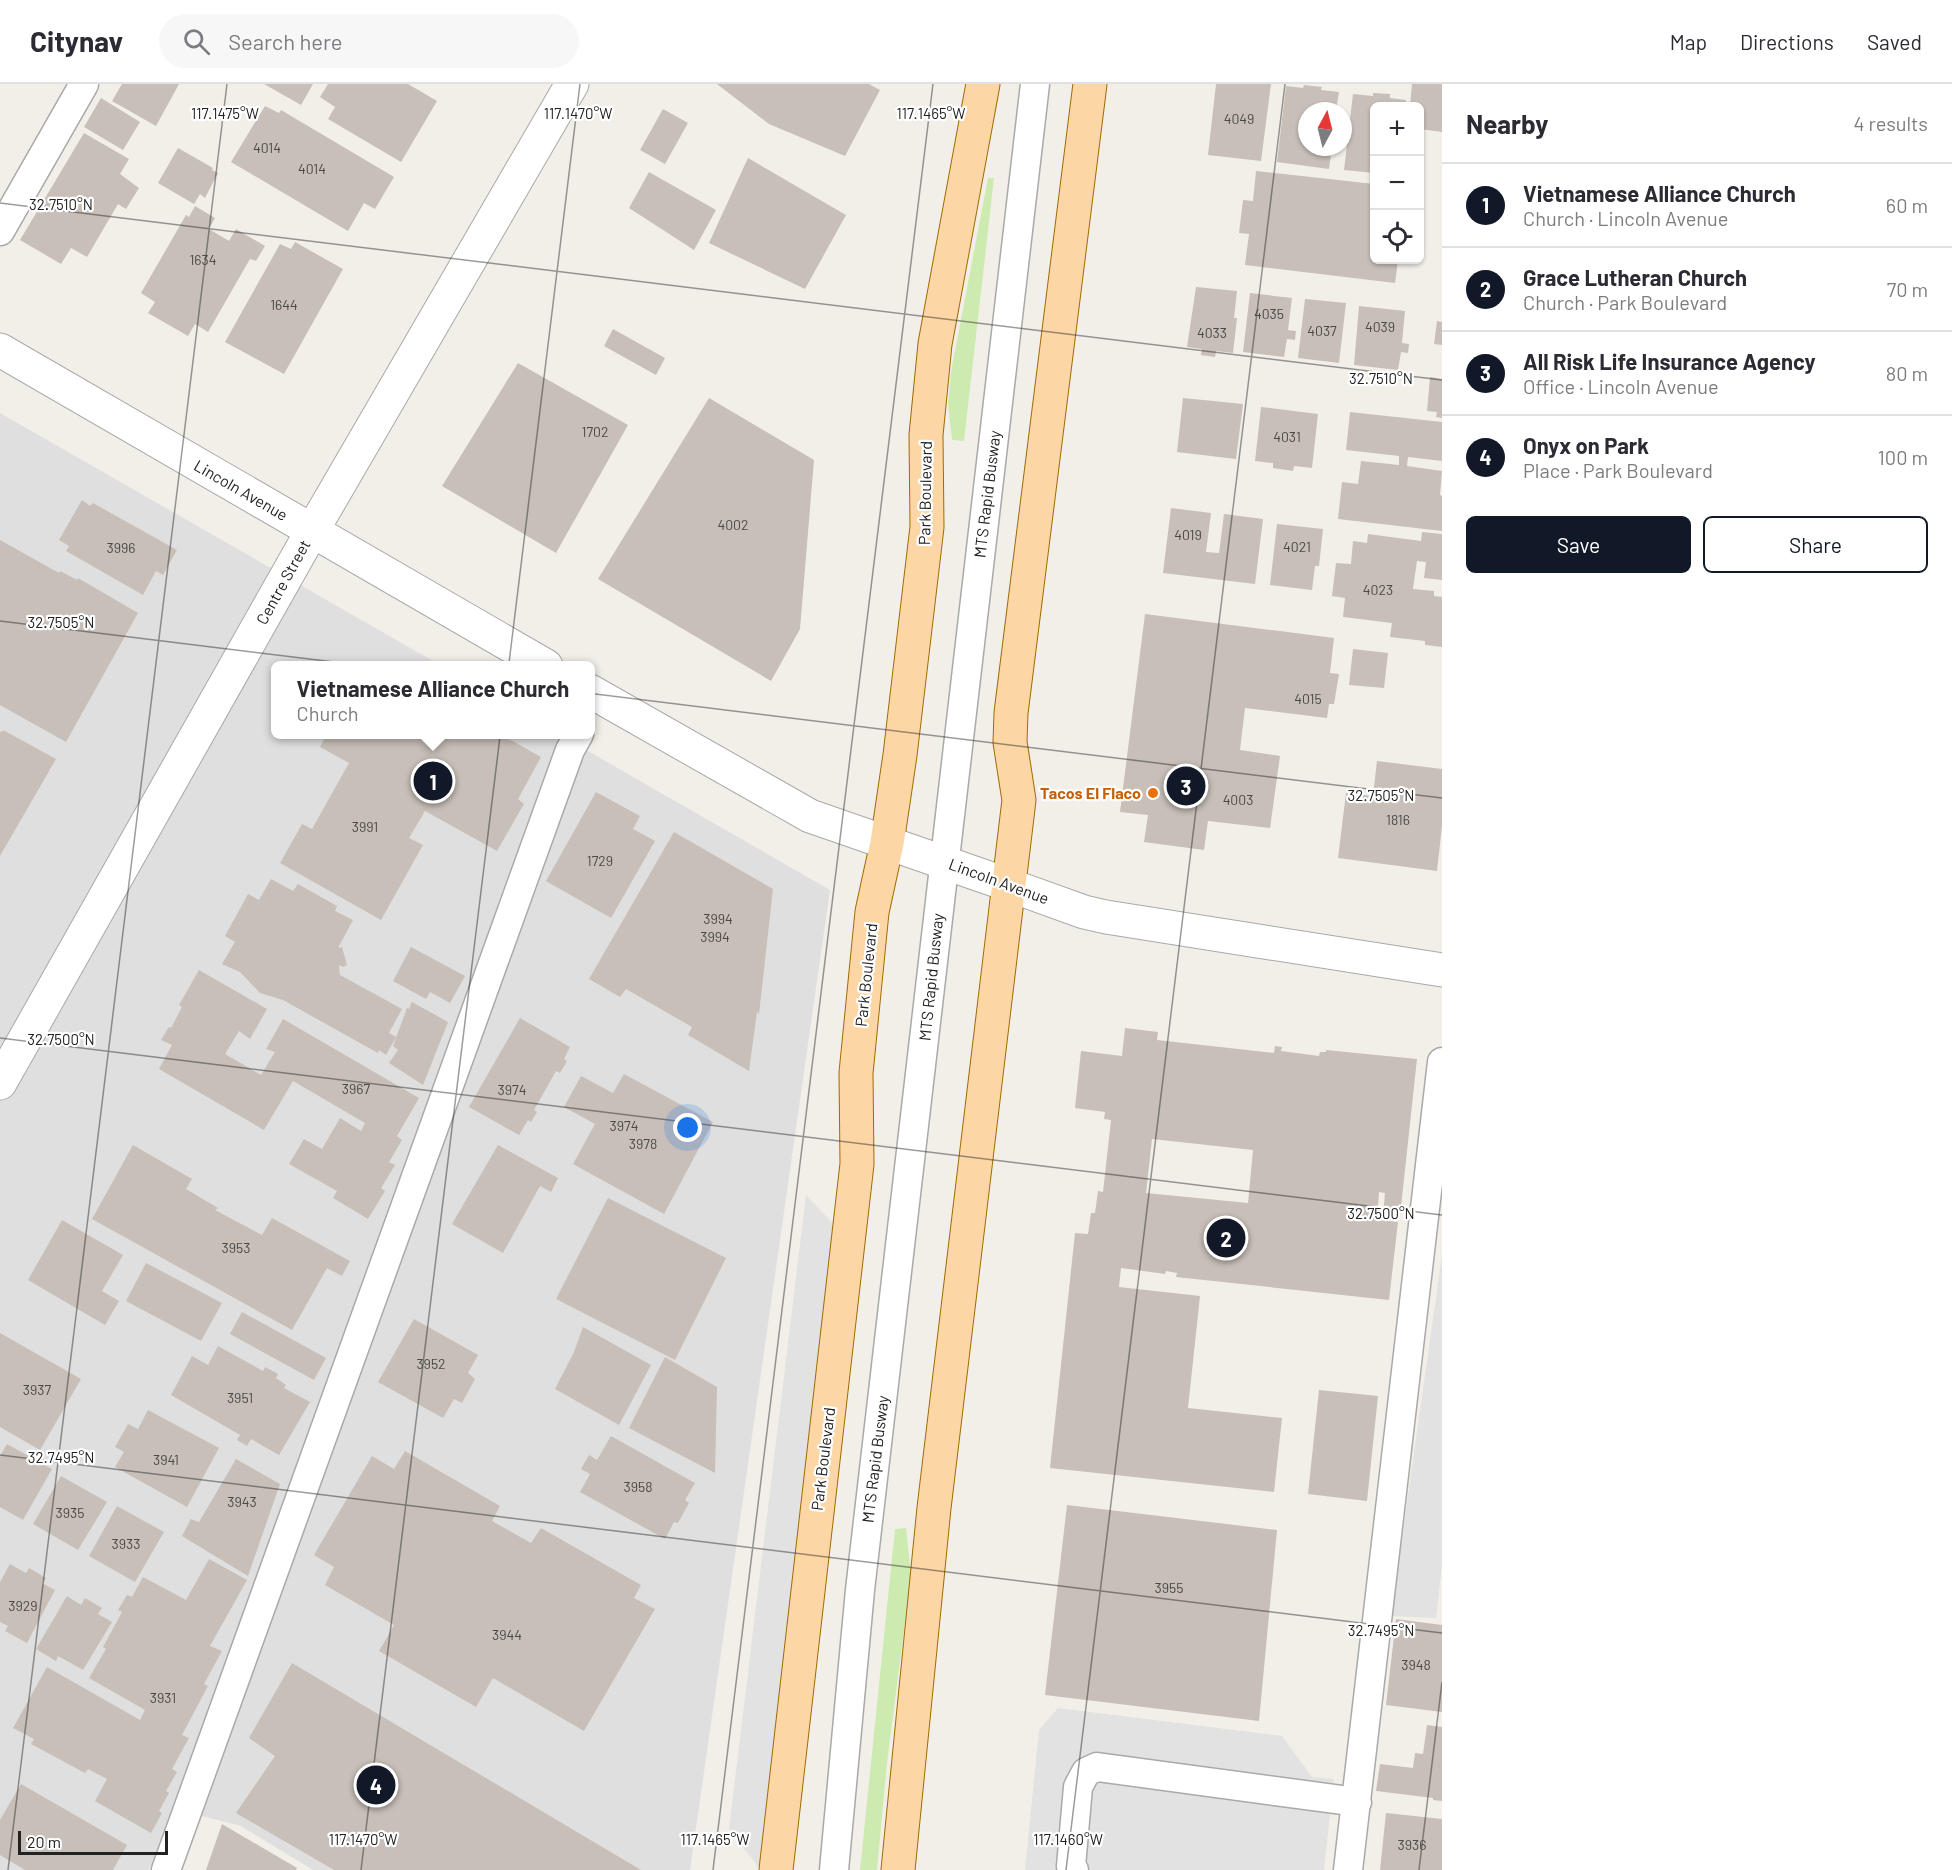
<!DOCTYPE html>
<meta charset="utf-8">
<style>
body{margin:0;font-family:Barlow,sans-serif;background:#f7f7f7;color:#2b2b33}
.controls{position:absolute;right:18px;top:18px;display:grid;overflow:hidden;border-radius:9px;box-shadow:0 2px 4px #0004}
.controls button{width:54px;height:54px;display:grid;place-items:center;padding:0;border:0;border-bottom:2px solid #e1e1e2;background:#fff;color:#2b2b33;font:30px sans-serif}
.compass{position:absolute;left:1298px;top:18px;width:54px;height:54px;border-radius:50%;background:#fff;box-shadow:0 2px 4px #0004;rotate:7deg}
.scale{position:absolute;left:18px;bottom:15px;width:150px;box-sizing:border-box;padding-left:6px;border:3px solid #222;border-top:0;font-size:16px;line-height:21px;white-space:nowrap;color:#222;-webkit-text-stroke:4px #fff;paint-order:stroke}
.you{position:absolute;left:688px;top:1044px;width:21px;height:21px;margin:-15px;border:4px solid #fff;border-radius:50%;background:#1a73e8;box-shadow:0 0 0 9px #1a73e833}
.badge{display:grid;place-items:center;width:39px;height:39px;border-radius:50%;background:#111827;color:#fff;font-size:20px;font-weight:700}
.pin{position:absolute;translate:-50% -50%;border:3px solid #fff;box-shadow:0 2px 6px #0006}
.popup{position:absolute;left:271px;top:577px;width:324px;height:78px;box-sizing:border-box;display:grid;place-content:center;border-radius:9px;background:#fff;filter:drop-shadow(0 2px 4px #0005);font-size:20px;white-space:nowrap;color:#7c7c81}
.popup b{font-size:22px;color:#2b2b33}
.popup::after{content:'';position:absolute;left:50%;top:100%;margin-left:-12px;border:12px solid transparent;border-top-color:#fff}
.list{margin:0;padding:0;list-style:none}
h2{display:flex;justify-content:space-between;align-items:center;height:78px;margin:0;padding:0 24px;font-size:26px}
h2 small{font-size:20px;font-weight:400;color:#7c7c81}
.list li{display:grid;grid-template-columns:39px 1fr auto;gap:18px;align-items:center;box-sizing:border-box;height:84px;padding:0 24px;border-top:2px solid #e1e1e2}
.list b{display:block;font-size:22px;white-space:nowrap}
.list p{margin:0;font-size:20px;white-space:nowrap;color:#7c7c81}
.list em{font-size:20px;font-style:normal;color:#7c7c81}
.actions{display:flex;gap:12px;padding:18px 24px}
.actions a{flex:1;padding:14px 0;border:2px solid #111827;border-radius:9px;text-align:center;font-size:21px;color:#111827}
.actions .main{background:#111827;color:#fff}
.icon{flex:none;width:33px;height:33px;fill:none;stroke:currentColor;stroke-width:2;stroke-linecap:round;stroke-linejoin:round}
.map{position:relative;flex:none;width:1442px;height:1786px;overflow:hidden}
header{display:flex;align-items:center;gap:36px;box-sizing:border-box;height:84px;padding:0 30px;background:#fff;border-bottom:2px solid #e1e1e2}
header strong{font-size:28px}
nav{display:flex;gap:33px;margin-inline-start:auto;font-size:21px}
.search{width:420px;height:54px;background:#f7f7f7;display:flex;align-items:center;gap:15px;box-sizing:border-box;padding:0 21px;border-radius:33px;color:#7c7c81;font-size:22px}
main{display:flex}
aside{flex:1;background:#fff}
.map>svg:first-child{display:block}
.residential{fill:#e0dfdf}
.grass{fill:#cdebb0}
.parking{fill:#e2e2e2}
.building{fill:#c7bfb8;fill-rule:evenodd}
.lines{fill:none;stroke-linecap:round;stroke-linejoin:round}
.service-casing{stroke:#a9a9a9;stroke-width:31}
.minor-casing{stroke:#a9a9a9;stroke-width:35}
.tertiary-casing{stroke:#a9a9a9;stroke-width:35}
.primary-casing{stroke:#a06b00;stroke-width:35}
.service{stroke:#fff;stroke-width:28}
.minor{stroke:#fff;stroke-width:33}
.tertiary{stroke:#fff;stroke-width:33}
.primary{stroke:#fcd6a4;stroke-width:33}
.ticks{fill:none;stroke:#222;stroke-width:1.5;stroke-opacity:0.45}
.food-dot{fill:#e8710a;stroke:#fff;stroke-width:2}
.labels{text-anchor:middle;stroke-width:4.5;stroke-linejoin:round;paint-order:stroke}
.number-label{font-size:14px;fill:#4b4948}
.street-label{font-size:16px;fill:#222;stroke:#fff}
.food-label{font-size:16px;font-weight:bold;fill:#c56008;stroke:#fff;text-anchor:end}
.ticks-label{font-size:15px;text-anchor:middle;fill:#222;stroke:#fff;stroke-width:4.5;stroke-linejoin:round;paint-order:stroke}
</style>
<header>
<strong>Citynav</strong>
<div class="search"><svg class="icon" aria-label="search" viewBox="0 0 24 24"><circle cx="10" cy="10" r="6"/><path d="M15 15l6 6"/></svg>Search here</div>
<nav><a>Map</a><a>Directions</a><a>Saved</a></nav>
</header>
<main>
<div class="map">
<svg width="1442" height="1786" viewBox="0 0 1442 1786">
<rect width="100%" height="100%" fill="#f2efe9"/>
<path class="residential" d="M 0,329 L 440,581 L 276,582 L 276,650 L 560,651 L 830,806 L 690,1786 L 313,1786 L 241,1742 L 175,1725 L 149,1786 L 0,1786 Z"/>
<path class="grass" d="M 988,94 L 994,94 L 964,357 L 952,356 L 948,320 L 951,288 Z
M 906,1444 L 911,1491 L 887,1679 L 877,1786 L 860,1786 L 895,1445 Z"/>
<path class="parking" d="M 806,1111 L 836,1143 L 759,1784 L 729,1745 Z
M 1442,1171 L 1442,1481 L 1436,1534 L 1391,1532 Z
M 1058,1624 L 1282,1652 L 1312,1693 L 1334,1695 L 1324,1786 L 1025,1786 L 1039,1646 Z"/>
<path class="building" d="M 122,0 L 179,0 L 156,42 L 112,17 Z
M 264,0 L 313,0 L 301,21 Z
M 328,0 L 408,0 L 437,17 L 401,78 L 328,35 L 335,23 L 320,13 Z
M 717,0 L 869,0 L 880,6 L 845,72 L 769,40 Z
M 1216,0 L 1271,0 L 1261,77 L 1208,71 Z
M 1412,0 L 1442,0 L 1442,48 L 1420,45 L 1420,22 L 1410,22 Z
M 1304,1 L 1322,3 L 1321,6 L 1339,8 L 1336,27 L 1307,27 L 1307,63 L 1332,63 L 1329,85 L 1277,78 L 1286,2 L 1303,4 Z
M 1373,9 L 1390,10 L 1390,14 L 1406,16 L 1406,22 L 1374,22 L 1374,89 L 1344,86 L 1353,10 L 1373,12 Z
M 101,14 L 140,38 L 123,66 L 84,43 Z
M 265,22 L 279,29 L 281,26 L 394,93 L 375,125 L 364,119 L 348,147 L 231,78 Z
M 663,25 L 688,39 L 665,80 L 640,66 Z
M 84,49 L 129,75 L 120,90 L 139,104 L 126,125 L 118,120 L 87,173 L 71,164 L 61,180 L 20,156 Z
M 178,64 L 213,84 L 212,86 L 218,89 L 205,114 L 200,110 L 194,120 L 158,99 Z
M 748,74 L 846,131 L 805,205 L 709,159 Z
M 1256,87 L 1374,100 L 1374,176 L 1398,176 L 1395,199 L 1245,181 L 1249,150 L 1239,149 L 1243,116 L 1253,117 Z
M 649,88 L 716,126 L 694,166 L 629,124 Z
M 195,122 L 215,134 L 209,145 L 229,157 L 236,145 L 265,162 L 256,177 L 250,175 L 208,248 L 195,240 L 188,252 L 148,229 L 155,218 L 141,209 L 186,131 L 189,133 Z
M 295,158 L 343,185 L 284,290 L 225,258 L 280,160 L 291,165 Z
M 1196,203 L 1237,207 L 1234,234 L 1237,234 L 1233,269 L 1216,267 L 1215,273 L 1201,271 L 1202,265 L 1187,263 Z
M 1250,209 L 1292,214 L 1288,246 L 1296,247 L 1295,256 L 1287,255 L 1284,273 L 1243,268 Z
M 1305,215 L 1346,219 L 1339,279 L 1298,274 Z
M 1359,222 L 1405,227 L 1402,259 L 1409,260 L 1408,269 L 1401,268 L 1398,286 L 1354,281 Z
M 1437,237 L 1442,238 L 1442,261 L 1434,260 Z
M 613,245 L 665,274 L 656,291 L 604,262 Z
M 518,279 L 628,341 L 556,469 L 442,402 Z
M 1430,293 L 1442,295 L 1442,334 L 1436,333 L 1437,328 L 1427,327 Z
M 709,314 L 814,376 L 800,545 L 771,597 L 598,495 Z
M 1183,314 L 1243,320 L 1236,375 L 1177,368 Z
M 1261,323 L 1318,330 L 1312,384 L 1294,382 L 1293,387 L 1273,384 L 1273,379 L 1255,377 Z
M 1350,328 L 1442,338 L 1442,377 L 1408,373 L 1407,382 L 1442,387 L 1440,411 L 1442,412 L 1442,447 L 1338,435 L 1342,398 L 1358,400 L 1361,377 L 1399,381 L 1399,372 L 1346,366 Z
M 82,416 L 90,422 L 93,419 L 177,466 L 163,491 L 156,487 L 143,511 L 66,467 L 69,462 L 59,456 Z
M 1171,424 L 1211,429 L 1206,468 L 1219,469 L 1224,430 L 1263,435 L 1255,500 L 1163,489 Z
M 1277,440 L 1323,445 L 1319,482 L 1315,482 L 1312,506 L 1270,501 Z
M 1422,448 L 1442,450 L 1442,496 L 1424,494 L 1426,478 L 1417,477 L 1413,505 L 1434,507 L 1434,512 L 1442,513 L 1442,563 L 1425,561 L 1425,557 L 1390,553 L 1392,539 L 1343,533 L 1345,514 L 1332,512 L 1336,479 L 1351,480 L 1353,457 L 1367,459 L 1368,450 L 1421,457 Z
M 0,456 L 59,489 L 60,487 L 77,496 L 78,494 L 138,529 L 66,658 L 0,621 Z
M 1145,530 L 1334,554 L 1330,589 L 1339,590 L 1334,620 L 1329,620 L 1327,634 L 1245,624 L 1240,666 L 1280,672 L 1270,744 L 1208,737 L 1204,766 L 1144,758 L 1148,731 L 1120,728 Z
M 1353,565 L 1388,569 L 1384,604 L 1349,601 Z
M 3,646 L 56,675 L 0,772 L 0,647 L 2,648 Z
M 327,650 L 500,650 L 541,673 L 518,715 L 524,720 L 497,767 L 425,727 L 409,754 L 423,761 L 381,836 L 280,779 L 302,740 L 312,745 L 349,679 L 320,663 Z
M 1377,677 L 1442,685 L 1442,742 L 1437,787 L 1338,774 L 1346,709 L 1373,712 Z
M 596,708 L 640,732 L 633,745 L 655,757 L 611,834 L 546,797 Z
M 674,748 L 773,805 L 759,930 L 757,928 L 749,987 L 688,951 L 692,943 L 626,905 L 620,913 L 589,895 Z
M 271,795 L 293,807 L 298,800 L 337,822 L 335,827 L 353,836 L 338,864 L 342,863 L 347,881 L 343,883 L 339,881 L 340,891 L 402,925 L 389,949 L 396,953 L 386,971 L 379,966 L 378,969 L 283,916 L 260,909 L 240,888 L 222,880 L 235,858 L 225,852 L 248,810 L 259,816 Z
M 411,863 L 465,892 L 450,919 L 430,908 L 426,915 L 393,897 Z
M 199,886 L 267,925 L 250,955 L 239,947 L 225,970 L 261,991 L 275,968 L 266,965 L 283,935 L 419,1014 L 397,1052 L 402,1056 L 389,1078 L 395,1081 L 381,1104 L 385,1107 L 368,1135 L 333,1114 L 337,1107 L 289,1080 L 304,1055 L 322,1065 L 340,1034 L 361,1047 L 365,1039 L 293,997 L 264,1046 L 159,985 L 172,961 L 161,956 L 169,943 L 171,944 L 182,923 L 179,921 Z
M 412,918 L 448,938 L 423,1001 L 389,979 L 398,966 L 393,962 L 407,924 L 409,925 Z
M 520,934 L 570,963 L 564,975 L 567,977 L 560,989 L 556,987 L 534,1026 L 537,1028 L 531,1038 L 528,1036 L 519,1051 L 469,1023 Z
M 1125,944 L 1158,948 L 1157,956 L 1274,969 L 1275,962 L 1282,963 L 1281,967 L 1319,972 L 1320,968 L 1326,968 L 1326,966 L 1417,975 L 1400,1132 L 1383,1131 L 1385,1109 L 1379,1108 L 1377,1136 L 1398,1138 L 1389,1216 L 1176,1193 L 1177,1189 L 1166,1187 L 1165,1190 L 1121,1184 L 1119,1203 L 1200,1212 L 1188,1324 L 1282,1334 L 1274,1408 L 1050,1384 L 1075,1149 L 1088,1150 L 1091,1129 L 1095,1129 L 1098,1107 L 1103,1108 L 1111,1036 L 1104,1035 L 1105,1028 L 1075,1024 L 1081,967 L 1122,972 ZM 1152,1055 L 1253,1066 L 1248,1119 L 1146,1109 Z
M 624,990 L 713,1038 L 664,1130 L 573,1080 L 595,1040 L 564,1023 L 581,992 L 613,1009 Z
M 133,1061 L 192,1095 L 186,1105 L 218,1124 L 215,1126 L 262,1151 L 272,1134 L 350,1177 L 342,1192 L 327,1184 L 292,1246 L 92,1135 Z
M 498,1061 L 558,1094 L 551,1108 L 540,1102 L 503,1169 L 452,1140 Z
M 608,1114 L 726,1174 L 675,1276 L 556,1215 Z
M 62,1136 L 123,1171 L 102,1207 L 119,1217 L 105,1241 L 28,1196 Z
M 146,1179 L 222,1219 L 201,1257 L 126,1217 Z
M 242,1228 L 326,1274 L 314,1296 L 230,1250 Z
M 414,1235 L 478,1271 L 468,1289 L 475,1295 L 462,1319 L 454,1315 L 443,1334 L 378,1298 Z
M 583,1243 L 651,1281 L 619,1341 L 555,1305 L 574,1268 Z
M 0,1249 L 81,1295 L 40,1366 L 0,1343 Z
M 218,1262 L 263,1287 L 265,1283 L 278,1290 L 276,1294 L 286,1301 L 284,1304 L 310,1318 L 279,1371 L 251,1355 L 247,1362 L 237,1356 L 240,1351 L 171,1311 L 192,1272 L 208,1281 Z
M 665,1273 L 717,1303 L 715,1389 L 629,1344 Z
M 1319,1306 L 1378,1312 L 1367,1417 L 1308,1410 Z
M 148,1326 L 219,1364 L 187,1423 L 115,1383 L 124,1368 L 115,1363 L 128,1340 L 138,1345 Z
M 611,1352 L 695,1399 L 685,1416 L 689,1419 L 678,1439 L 674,1438 L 665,1455 L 580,1408 L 590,1390 L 581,1385 L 589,1371 L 597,1376 Z
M 7,1360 L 52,1385 L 23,1436 L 0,1423 L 0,1372 Z
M 405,1367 L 500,1422 L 492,1437 L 531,1459 L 541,1444 L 641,1501 L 634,1514 L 655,1525 L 584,1647 L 493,1594 L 476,1623 L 379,1567 L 394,1541 L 325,1501 L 334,1483 L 314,1471 L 372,1372 L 394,1385 Z
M 236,1375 L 280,1400 L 248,1492 L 182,1452 L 191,1435 L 199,1438 Z
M 61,1392 L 107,1418 L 78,1466 L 33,1440 Z
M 1067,1421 L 1277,1446 L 1259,1637 L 1045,1611 Z
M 117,1422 L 164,1448 L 135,1498 L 89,1472 Z
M 209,1475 L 247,1496 L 210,1562 L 222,1567 L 204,1600 L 208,1602 L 182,1651 L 189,1654 L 172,1685 L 177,1688 L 166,1707 L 169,1709 L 159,1727 L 162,1729 L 151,1749 L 95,1717 L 107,1695 L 88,1685 L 85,1689 L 31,1660 L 34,1655 L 13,1644 L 47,1583 L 140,1636 L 145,1626 L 89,1594 L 106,1565 L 103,1563 L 122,1528 L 118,1526 L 127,1511 L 132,1513 L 143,1493 L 186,1516 Z
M 10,1480 L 26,1489 L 29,1484 L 46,1494 L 42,1499 L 55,1506 L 27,1559 L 5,1547 L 8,1542 L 0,1538 L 0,1498 Z
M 67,1512 L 81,1521 L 85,1514 L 102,1524 L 98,1530 L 112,1538 L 83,1586 L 58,1572 L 56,1577 L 36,1565 Z
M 1396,1535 L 1442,1541 L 1442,1628 L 1386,1621 Z
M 292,1579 L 641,1786 L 334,1786 L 236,1729 L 275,1672 L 249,1654 Z
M 1427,1641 L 1442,1643 L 1442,1717 L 1433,1716 L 1433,1714 L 1376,1707 L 1380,1680 L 1413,1684 L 1415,1669 L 1423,1670 Z
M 21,1700 L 127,1761 L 113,1786 L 25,1786 L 0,1771 L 0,1736 Z
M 1386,1729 L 1442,1735 L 1442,1786 L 1380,1786 Z
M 222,1740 L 297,1784 L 296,1786 L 206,1786 Z"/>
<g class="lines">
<g class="service-casing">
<path id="service" d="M 0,147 L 84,0
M 166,1786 L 570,666 L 579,650
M 834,1786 L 860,1506 L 1035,0
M 1074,1786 L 1071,1782 L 1078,1703 L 1086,1688 L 1097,1683 L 1357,1718
M 1348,1786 L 1442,978"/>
</g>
<g class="minor-casing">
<path id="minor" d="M 1009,801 L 1084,828 L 1106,833 L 1442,886"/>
</g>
<g class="tertiary-casing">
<path id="tertiary" d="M 0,266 L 546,582
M 590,607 L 810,732 L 1009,801
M 0,999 L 312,447 L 572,0"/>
</g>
<g class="primary-casing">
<path id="primary" d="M 776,1786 L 857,1080 L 856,989 L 872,828 L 887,759 L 900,671 L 927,443 L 926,351 L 935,260 L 983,0
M 898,1786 L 934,1424 L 1019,716 L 1010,658 L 1011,629 L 1090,0"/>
</g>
<use href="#service" class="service"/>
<use href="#minor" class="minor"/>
<use href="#tertiary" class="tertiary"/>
<use href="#primary" class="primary"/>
</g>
<path class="ticks" d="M 0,119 L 1442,296M 0,537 L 1442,714M 0,954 L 1442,1131M 0,1371 L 1442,1549M 8,1786 L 227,0M 361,1786 L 580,0M 713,1786 L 933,0M 1066,1786 L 1285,0M 1419,1786 L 1442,1598"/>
<circle class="food-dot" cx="1153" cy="709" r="6"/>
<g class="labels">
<g class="number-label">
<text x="1239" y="40">4049</text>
<text x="267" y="69">4014</text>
<text x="312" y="90">4014</text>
<text x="203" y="181">1634</text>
<text x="284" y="226">1644</text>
<text x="1269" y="235">4035</text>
<text x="1380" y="248">4039</text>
<text x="1322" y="252">4037</text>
<text x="1212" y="254">4033</text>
<text x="595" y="353">1702</text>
<text x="1287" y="358">4031</text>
<text x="733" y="446">4002</text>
<text x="1188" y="456">4019</text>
<text x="1297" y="468">4021</text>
<text x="121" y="469">3996</text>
<text x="1378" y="511">4023</text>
<text x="1308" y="620">4015</text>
<text x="1238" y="721">4003</text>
<text x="1398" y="741">1816</text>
<text x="365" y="748">3991</text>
<text x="600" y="782">1729</text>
<text x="718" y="840">3994</text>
<text x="715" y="858">3994</text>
<text x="356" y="1010">3967</text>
<text x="512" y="1011">3974</text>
<text x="624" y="1047">3974</text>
<text x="643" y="1065">3978</text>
<text x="236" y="1169">3953</text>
<text x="431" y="1285">3952</text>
<text x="37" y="1311">3937</text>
<text x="240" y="1319">3951</text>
<text x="166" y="1381">3941</text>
<text x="638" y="1408">3958</text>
<text x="242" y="1423">3943</text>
<text x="70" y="1434">3935</text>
<text x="126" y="1465">3933</text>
<text x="1169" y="1509">3955</text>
<text x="23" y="1527">3929</text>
<text x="507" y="1556">3944</text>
<text x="1416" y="1586">3948</text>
<text x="163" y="1619">3931</text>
<text x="1412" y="1766">3936</text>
</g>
<g class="street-label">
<text transform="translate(241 406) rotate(30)" y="6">Lincoln Avenue</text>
<text transform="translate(925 409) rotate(-89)" y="6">Park Boulevard</text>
<text transform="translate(987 410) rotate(-83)" y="6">MTS Rapid Busway</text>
<text transform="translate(283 498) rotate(-61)" y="6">Centre Street</text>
<text transform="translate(999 797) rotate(20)" y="6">Lincoln Avenue</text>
<text transform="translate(866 891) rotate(-84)" y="6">Park Boulevard</text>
<text transform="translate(931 893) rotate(-84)" y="6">MTS Rapid Busway</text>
<text transform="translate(823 1375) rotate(-83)" y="6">Park Boulevard</text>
<text transform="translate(875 1375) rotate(-83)" y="6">MTS Rapid Busway</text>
</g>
<g class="food-label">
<text x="1141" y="715">Tacos El Flaco</text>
</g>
</g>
<g class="ticks-label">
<text x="225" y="35">117.1475°W</text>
<text x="578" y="35">117.1470°W</text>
<text x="931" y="35">117.1465°W</text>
<text x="61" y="126">32.7510°N</text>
<text x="1381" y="300">32.7510°N</text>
<text x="61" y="544">32.7505°N</text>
<text x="1381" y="717">32.7505°N</text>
<text x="61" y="961">32.7500°N</text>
<text x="1381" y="1135">32.7500°N</text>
<text x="61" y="1379">32.7495°N</text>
<text x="1381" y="1552">32.7495°N</text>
<text x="363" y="1761">117.1470°W</text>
<text x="715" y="1761">117.1465°W</text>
<text x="1068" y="1761">117.1460°W</text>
</g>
</svg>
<div class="controls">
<button>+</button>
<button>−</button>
<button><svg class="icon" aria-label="locate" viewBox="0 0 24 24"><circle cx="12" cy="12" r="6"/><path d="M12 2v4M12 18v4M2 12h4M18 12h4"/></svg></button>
</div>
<svg class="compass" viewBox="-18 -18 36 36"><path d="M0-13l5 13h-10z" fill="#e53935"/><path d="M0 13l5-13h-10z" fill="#7c7c81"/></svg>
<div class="scale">20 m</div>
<div class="you"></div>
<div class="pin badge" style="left:433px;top:697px">1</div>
<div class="popup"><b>Vietnamese Alliance Church</b>Church</div>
<div class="pin badge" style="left:1226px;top:1154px">2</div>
<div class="pin badge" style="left:1186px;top:702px">3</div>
<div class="pin badge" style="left:376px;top:1701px">4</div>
</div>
<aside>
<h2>Nearby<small>4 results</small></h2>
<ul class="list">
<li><span class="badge">1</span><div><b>Vietnamese Alliance Church</b><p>Church · Lincoln Avenue</p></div><em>60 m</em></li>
<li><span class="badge">2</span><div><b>Grace Lutheran Church</b><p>Church · Park Boulevard</p></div><em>70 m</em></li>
<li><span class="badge">3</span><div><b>All Risk Life Insurance Agency</b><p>Office · Lincoln Avenue</p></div><em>80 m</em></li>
<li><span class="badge">4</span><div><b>Onyx on Park</b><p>Place · Park Boulevard</p></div><em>100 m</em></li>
</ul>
<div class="actions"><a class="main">Save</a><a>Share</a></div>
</aside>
</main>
